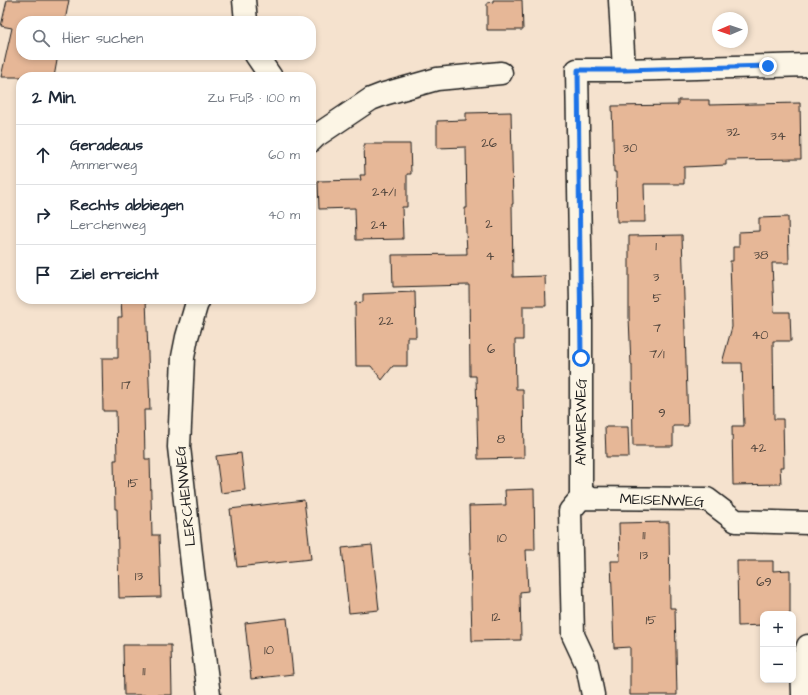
<!DOCTYPE html>
<html lang="de">
<meta charset="utf-8">
<style>
body{margin:0;font-family:"Architects Daughter",sans-serif;background:#f6f6f7;color:#1f2937}
.controls{position:absolute;right:12px;bottom:12px;display:grid;overflow:hidden;border-radius:8px;box-shadow:0 2px 6px #0003}
.controls button{width:36px;height:36px;display:grid;place-items:center;padding:0;border:0;border-bottom:1px solid #e0e1e3;background:#fff;color:#1f2937;font:20px sans-serif}
.compass{position:absolute;left:712px;top:12px;width:36px;height:36px;border-radius:50%;background:#fff;box-shadow:0 2px 6px #0003;rotate:268deg}
.stop{position:absolute;width:12px;height:12px;margin:-9px;border:3px solid #1a73e8;border-radius:50%;background:#fff}
.stop.end{background:#1a73e8;border-color:#fff;box-shadow:0 1px 4px #0008}
.list{margin:0;padding:0;list-style:none}
h2{display:flex;justify-content:space-between;align-items:center;height:52px;margin:0;padding:0 16px;font-size:17px}
h2 small{font-size:13px;font-weight:400;color:#747a83}
.list li{display:grid;grid-template-columns:26px 1fr auto;gap:12px;align-items:center;box-sizing:border-box;height:60px;padding:0 16px;border-top:1px solid #e0e1e3}
.list b{display:block;font-size:15px;white-space:nowrap}
.list p{margin:0;font-size:13px;white-space:nowrap;color:#747a83}
.list em{font-size:13px;font-style:normal;color:#747a83}
.icon{flex:none;width:22px;height:22px;fill:none;stroke:currentColor;stroke-width:2;stroke-linecap:round;stroke-linejoin:round}
.map{position:relative;flex:none;width:808px;height:695px;overflow:hidden}
.search{position:absolute;background:#fff;box-shadow:0 2px 6px #0003;left:16px;top:16px;width:300px;height:44px;display:flex;align-items:center;gap:10px;box-sizing:border-box;padding:0 14px;border-radius:16px;color:#747a83;font-size:15px}
.panel{position:absolute;background:#fff;box-shadow:0 2px 6px #0003;left:16px;top:72px;width:300px;height:232px;border-radius:16px}
.map>svg:first-child{display:block}
.building{fill:#e6b797;stroke:#1c1c1c}
.lines{fill:none;stroke-linecap:round;stroke-linejoin:round}
.street-casing{stroke:#1c1c1c;stroke-width:25}
.street{stroke:#fcf5e5;stroke-width:22}
.route{stroke:#1a73e8;stroke-width:5}
.labels{text-anchor:middle;stroke-width:4;stroke-linejoin:round;paint-order:stroke}
.number-label{font-size:13px;fill:#4e433b}
.street-label{font-size:15px;fill:#1c1c1c;stroke:#fcf5e5}
</style>
<div class="map">
<svg width="808" height="695" viewBox="0 0 808 695">
<rect width="100%" height="100%" fill="#f5e2ce"/>
<filter id="ink" filterUnits="userSpaceOnUse"><feTurbulence type="fractalNoise" baseFrequency=".025" numOctaves="2"/><feDisplacementMap in="SourceGraphic" scale="8" xChannelSelector="R" yChannelSelector="G"/><feConvolveMatrix kernelMatrix="1 2 1 2 8 2 1 2 1" color-interpolation-filters="sRGB"/></filter>
<g filter="url(#ink)">
<path class="building" d="M 7,0 L 69,0 L 65,21 L 21,21 L 21,55 L 58,55 L 54,77 L 1,77 L 12,28 L 1,26 Z
M 493,0 L 522,0 L 523,30 L 487,30 L 487,3 L 493,2 Z
M 678,100 L 709,100 L 709,105 L 800,103 L 801,159 L 726,160 L 726,165 L 684,167 L 684,184 L 644,184 L 645,222 L 617,222 L 616,172 L 614,172 L 612,106 L 678,105 Z
M 511,112 L 513,204 L 512,204 L 513,277 L 545,276 L 546,306 L 523,306 L 523,340 L 515,340 L 516,389 L 523,389 L 524,458 L 478,459 L 476,376 L 470,376 L 469,285 L 393,287 L 392,255 L 467,254 L 465,208 L 467,208 L 466,147 L 437,148 L 437,121 L 466,120 L 466,113 Z
M 364,144 L 410,144 L 411,174 L 407,174 L 407,207 L 402,207 L 403,239 L 356,240 L 355,208 L 319,209 L 318,181 L 361,180 L 360,175 L 365,175 Z
M 788,217 L 789,263 L 772,263 L 774,312 L 790,312 L 791,341 L 773,341 L 774,419 L 783,419 L 784,467 L 780,467 L 781,484 L 733,485 L 732,426 L 744,426 L 742,363 L 722,363 L 732,327 L 730,261 L 733,261 L 733,247 L 739,247 L 739,232 L 759,231 L 759,218 Z
M 682,235 L 688,426 L 673,426 L 673,446 L 633,446 L 632,365 L 631,365 L 629,317 L 629,236 Z
M 415,292 L 416,337 L 407,337 L 407,366 L 393,366 L 382,380 L 371,366 L 356,366 L 355,303 L 363,302 L 363,294 Z
M 121,299 L 146,299 L 150,410 L 144,410 L 145,459 L 150,459 L 152,535 L 159,535 L 161,597 L 119,598 L 117,509 L 115,509 L 114,460 L 117,460 L 116,411 L 103,411 L 102,358 L 118,358 L 118,317 L 122,317 Z
M 605,427 L 628,427 L 629,457 L 606,457 Z
M 241,453 L 245,490 L 221,493 L 216,456 Z
M 534,489 L 535,550 L 526,550 L 528,591 L 520,592 L 521,640 L 472,641 L 469,506 L 506,505 L 505,490 Z
M 304,500 L 311,559 L 237,567 L 230,509 Z
M 669,522 L 670,608 L 675,608 L 677,695 L 630,695 L 630,647 L 614,648 L 611,561 L 620,561 L 619,523 Z
M 372,545 L 379,610 L 349,613 L 342,548 Z
M 737,561 L 773,561 L 773,571 L 790,570 L 790,614 L 763,614 L 763,625 L 738,626 Z
M 287,618 L 293,674 L 251,679 L 245,623 Z
M 123,645 L 171,645 L 172,695 L 124,695 Z"/>
<g class="lines">
<g class="street-casing">
<path id="street" d="M 244,0 L 246,21
M 620,0 L 624,70
M 256,55 L 271,77
M 311,141 L 316,136 L 371,99 L 384,94 L 437,79 L 501,73
M 199,299 L 196,306 L 187,337 L 183,357 L 179,447 L 193,572 L 209,695
M 581,498 L 707,499 L 736,521 L 808,523
M 593,695 L 587,665 L 573,635 L 570,511 L 581,498 L 581,303 L 577,70 L 624,70 L 808,65
M 803,695 L 802,663 L 808,646"/>
</g>
<use href="#street" class="street"/>
</g>
</g>
<g class="lines" filter="url(#ink)">
<path class="route" d="M 581,358 L 578,70 L 624,70 L 768,66"/>
</g>
<g class="labels">
<g class="number-label">
<text x="733" y="136">32</text>
<text x="778" y="140">34</text>
<text x="489" y="147">26</text>
<text x="630" y="152">30</text>
<text x="384" y="196">24/1</text>
<text x="489" y="228">2</text>
<text x="379" y="229">24</text>
<text x="656" y="250">1</text>
<text x="761" y="259">38</text>
<text x="490" y="260">4</text>
<text x="656" y="281">3</text>
<text x="657" y="302">5</text>
<text x="386" y="325">22</text>
<text x="657" y="332">7</text>
<text x="760" y="339">40</text>
<text x="491" y="353">6</text>
<text x="657" y="358">7/1</text>
<text x="126" y="389">17</text>
<text x="662" y="417">9</text>
<text x="501" y="443">8</text>
<text x="758" y="452">42</text>
<text x="133" y="487">15</text>
<text x="644" y="539">11</text>
<text x="502" y="542">10</text>
<text x="644" y="559">13</text>
<text x="139" y="580">13</text>
<text x="764" y="586">69</text>
<text x="496" y="621">12</text>
<text x="651" y="624">15</text>
<text x="269" y="654">10</text>
<text x="144" y="675">11</text>
</g>
<g class="street-label">
<text transform="translate(581 422) rotate(-90)" y="5">AMMERWEG</text>
<text transform="translate(185 496) rotate(-96)" y="5">LERCHENWEG</text>
<text transform="translate(662 500) rotate(2)" y="5">MEISENWEG</text>
</g>
</g>
</svg>
<div class="controls">
<button>+</button>
<button>−</button>
</div>
<svg class="compass" viewBox="-18 -18 36 36"><path d="M0-13l5 13h-10z" fill="#e53935"/><path d="M0 13l5-13h-10z" fill="#747a83"/></svg>
<div class="stop" style="left:581px;top:358px"></div>
<div class="stop end" style="left:768px;top:66px"></div>
<div class="search"><svg class="icon" aria-label="search" viewBox="0 0 24 24"><circle cx="10" cy="10" r="6"/><path d="M15 15l6 6"/></svg>Hier suchen</div>
<section class="panel">
<h2>2 Min.<small>Zu Fuß · 100 m</small></h2>
<ul class="list">
<li><svg class="icon" aria-label="ahead" viewBox="0 0 24 24"><path d="M12 20V5M6 11l6-6 6 6"/></svg><div><b>Geradeaus</b><p>Ammerweg</p></div><em>60 m</em></li>
<li><svg class="icon" aria-label="right" viewBox="0 0 24 24"><path d="M7 20v-9h11M14 6l5 5-5 5"/></svg><div><b>Rechts abbiegen</b><p>Lerchenweg</p></div><em>40 m</em></li>
<li><svg class="icon" aria-label="arrive" viewBox="0 0 24 24"><path d="M6 21V4h12l-3 4 3 4H6"/></svg><div><b>Ziel erreicht</b></div></li>
</ul>
</section>
</div>
